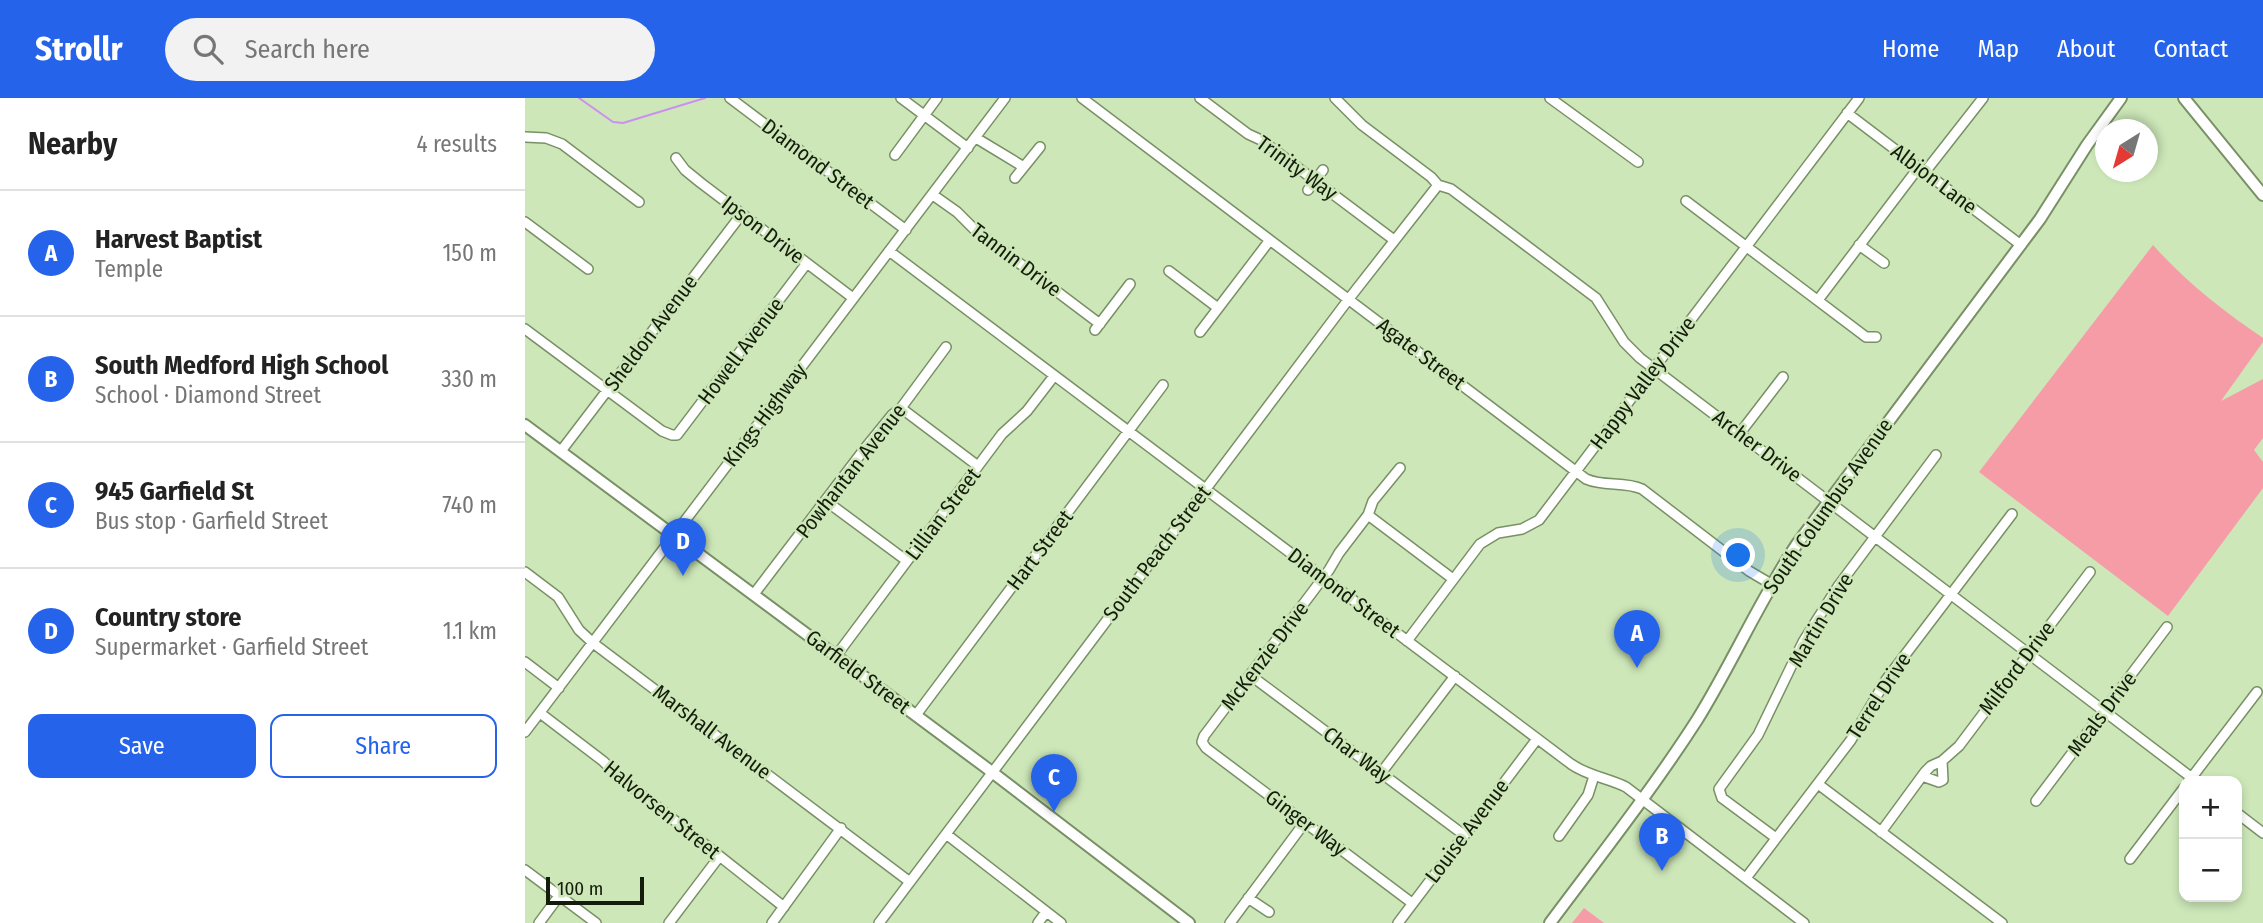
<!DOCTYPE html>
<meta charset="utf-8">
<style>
body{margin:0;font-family:"Fira Sans Condensed",sans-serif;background:#f2f2f2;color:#222}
.controls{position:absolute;right:21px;bottom:21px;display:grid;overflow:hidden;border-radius:14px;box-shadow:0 4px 10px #0003}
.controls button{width:63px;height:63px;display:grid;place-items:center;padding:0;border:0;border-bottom:2px solid #e0e0e0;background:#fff;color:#222;font:35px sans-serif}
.compass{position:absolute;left:1570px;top:21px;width:63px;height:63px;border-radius:50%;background:#fff;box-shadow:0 4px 10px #0003;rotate:217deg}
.scale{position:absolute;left:21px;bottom:18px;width:98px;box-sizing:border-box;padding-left:7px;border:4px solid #141d0c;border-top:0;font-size:19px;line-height:24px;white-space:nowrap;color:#141d0c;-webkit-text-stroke:5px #cde7b9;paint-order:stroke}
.you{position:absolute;left:1214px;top:458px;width:24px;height:24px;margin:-18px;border:5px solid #fff;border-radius:50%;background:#1a73e8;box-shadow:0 0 0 10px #1a73e833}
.badge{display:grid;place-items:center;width:46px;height:46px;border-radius:50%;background:#2563eb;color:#fff;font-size:23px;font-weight:700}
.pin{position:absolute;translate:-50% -58px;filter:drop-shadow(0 2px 4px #0008)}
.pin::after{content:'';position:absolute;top:37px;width:24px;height:21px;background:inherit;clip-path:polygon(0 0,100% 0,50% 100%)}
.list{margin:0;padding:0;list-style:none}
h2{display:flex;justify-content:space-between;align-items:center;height:91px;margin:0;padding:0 28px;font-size:30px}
h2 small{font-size:23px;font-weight:400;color:#767676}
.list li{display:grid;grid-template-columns:46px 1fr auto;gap:21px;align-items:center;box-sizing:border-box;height:126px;padding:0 28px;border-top:2px solid #e0e0e0}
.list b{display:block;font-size:26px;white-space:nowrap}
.list p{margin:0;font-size:23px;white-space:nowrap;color:#767676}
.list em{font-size:23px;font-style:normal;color:#767676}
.actions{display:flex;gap:14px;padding:21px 28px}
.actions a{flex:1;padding:16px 0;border:2px solid #2563eb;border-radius:14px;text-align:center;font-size:24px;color:#2563eb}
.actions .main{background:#2563eb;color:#fff}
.icon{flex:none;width:38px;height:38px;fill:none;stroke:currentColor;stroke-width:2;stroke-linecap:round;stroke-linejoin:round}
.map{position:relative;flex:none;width:1738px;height:825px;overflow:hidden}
header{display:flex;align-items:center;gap:42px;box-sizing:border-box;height:98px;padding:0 35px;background:#2563eb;color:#fff}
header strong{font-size:33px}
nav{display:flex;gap:38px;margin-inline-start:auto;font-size:24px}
.search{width:490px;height:63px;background:#f2f2f2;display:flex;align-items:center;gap:18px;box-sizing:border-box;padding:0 24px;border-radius:38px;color:#767676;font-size:26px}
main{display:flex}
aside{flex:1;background:#fff}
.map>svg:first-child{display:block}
.green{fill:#f59ca7}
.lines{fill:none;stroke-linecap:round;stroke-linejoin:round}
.stream{stroke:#cb90ef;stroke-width:2}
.minor-casing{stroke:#789065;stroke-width:12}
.major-casing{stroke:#789065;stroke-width:14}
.minor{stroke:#fff;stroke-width:9}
.major{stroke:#fff;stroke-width:10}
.labels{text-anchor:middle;stroke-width:5;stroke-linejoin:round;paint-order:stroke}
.street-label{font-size:21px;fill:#141d0c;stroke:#cde7b9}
</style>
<header>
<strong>Strollr</strong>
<div class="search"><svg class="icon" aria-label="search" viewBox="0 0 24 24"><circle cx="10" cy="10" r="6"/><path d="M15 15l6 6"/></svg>Search here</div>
<nav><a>Home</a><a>Map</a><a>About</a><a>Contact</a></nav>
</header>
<main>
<aside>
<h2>Nearby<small>4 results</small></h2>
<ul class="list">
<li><span class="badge">A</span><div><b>Harvest Baptist</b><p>Temple</p></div><em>150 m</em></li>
<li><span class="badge">B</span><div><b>South Medford High School</b><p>School · Diamond Street</p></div><em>330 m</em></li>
<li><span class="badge">C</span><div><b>945 Garfield St</b><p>Bus stop · Garfield Street</p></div><em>740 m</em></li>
<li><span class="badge">D</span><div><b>Country store</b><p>Supermarket · Garfield Street</p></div><em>1.1 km</em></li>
</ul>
<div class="actions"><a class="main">Save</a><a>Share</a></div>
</aside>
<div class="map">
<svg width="1738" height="825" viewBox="0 0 1738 825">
<rect width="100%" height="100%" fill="#cde7b9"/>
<path class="green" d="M 1628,147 C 1660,183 1698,213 1738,240 L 1738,244 L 1696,303 L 1738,281 L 1738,340 L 1729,352 L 1738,364 L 1738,390 L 1643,518 L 1454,374 Z
M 1059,810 L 1079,825 L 1047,825 Z"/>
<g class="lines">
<path class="stream" d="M 54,0 L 88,24 L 98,25 L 180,0"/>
<g class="minor-casing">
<path id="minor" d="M 205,0 L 381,132
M 376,0 L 443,50
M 557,0 L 1061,381 C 1079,389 1099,383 1117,391 L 1224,473 L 1246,486
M 675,0 L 723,36 L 736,42 L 869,142
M 810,0 L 837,27 L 906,79 L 913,87 L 926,91 L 1071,200 L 1099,244 L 1115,260 L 1671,683
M 1025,0 L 1113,64
M 1322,15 L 1496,147
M 0,39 L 21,40 L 37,46 L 114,104
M 451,40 L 499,69
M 370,57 L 412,0
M 151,60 L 160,72 L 176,85 L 328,200
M 1400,74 L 1458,0
M 490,80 L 515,49
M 783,92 L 798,72
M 408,97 L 432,114 L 449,131 L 575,226
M 1161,103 L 1341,239 L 1351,239
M 0,124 L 63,171
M 1334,147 L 1359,165
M 364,153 L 1046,666 C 1063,678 1083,680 1101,689 L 1279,825
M 644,173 L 693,210
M 1293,202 L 1394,69
M 0,231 L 137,333 L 147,337 L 152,337 L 282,165
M 570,232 L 605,186
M 675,234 L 745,142
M 376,310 L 453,368
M 1215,335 L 1258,279
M 36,353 L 216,117
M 875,370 L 848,403 L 843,417 L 814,455 L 804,472 L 679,638 L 677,644 L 681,650 L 887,805
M 301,403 L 382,463
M 843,417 L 928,481
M 0,474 L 33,499 L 54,532 L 68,545 L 385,784
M 229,496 L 341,349 L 367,317 L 376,310 L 421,249
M 882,543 L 955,446 L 973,435 L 997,431 L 1014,422 L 1334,0
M 311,558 L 477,336 L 502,313 L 529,278
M 0,564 L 34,590
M 725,577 L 939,737
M 15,615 L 78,663 L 92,677 L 259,809
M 391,617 L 638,287
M 0,634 L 480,0
M 856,675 L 930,578
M 1397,678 L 1414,684 L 1418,682 L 1417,663 L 1434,648 L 1565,474
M 1664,683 L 1732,594
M 1293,686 L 1477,825
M 1511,703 L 1642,529
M 1712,715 L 1738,735
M 1356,734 L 1400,674 L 1406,668 L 1417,663
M 421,736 L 536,825
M 1034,738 L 1063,697 L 1069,678
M 1251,740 L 1197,700 L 1194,691 L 1233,637 L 1278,544 L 1314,487 L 1411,357
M 1605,761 L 1659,690
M 0,772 L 71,825
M 1221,780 L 1326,642 L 1361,582 L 1487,416
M 723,800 L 744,814
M 14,825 L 34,798
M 144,825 L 194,759
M 247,825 L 316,730
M 354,825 L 823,202 L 913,87
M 513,825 L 521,814
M 705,825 L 780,724
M 873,825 L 1012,641"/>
</g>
<g class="major-casing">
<path id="major" d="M 1659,0 L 1738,97
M 0,327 L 459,668 L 664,825
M 1025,825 C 1075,758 1127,692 1172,622 C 1208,564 1234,503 1272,446 L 1515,121 L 1562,47 L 1596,0"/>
</g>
<use href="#minor" class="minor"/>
<use href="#major" class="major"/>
</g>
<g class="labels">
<g class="street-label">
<text transform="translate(293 66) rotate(37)" y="7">Diamond Street</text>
<text transform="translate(772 70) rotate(36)" y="7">Trinity Way</text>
<text transform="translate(1409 81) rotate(37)" y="7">Albion Lane</text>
<text transform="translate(238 132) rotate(37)" y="7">Ipson Drive</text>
<text transform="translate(491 162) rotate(37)" y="7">Tannin Drive</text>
<text transform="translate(126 235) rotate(-53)" y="7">Sheldon Avenue</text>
<text transform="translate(216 253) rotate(-53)" y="7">Howell Avenue</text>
<text transform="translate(896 256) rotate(37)" y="7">Agate Street</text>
<text transform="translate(1118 285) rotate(-53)" y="7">Happy Valley Drive</text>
<text transform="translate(240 317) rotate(-53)" y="7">Kings Highway</text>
<text transform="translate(1232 348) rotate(37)" y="7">Archer Drive</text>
<text transform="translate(326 373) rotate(-52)" y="7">Powhantan Avenue</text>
<text transform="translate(1303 408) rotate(-55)" y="7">South Columbus Avenue</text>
<text transform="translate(418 416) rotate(-53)" y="7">Lillian Street</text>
<text transform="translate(515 452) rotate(-53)" y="7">Hart Street</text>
<text transform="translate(632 455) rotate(-53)" y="7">South Peach Street</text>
<text transform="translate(819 495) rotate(37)" y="7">Diamond Street</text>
<text transform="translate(1296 522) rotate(-59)" y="7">Martin Drive</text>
<text transform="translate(740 558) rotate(-53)" y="7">McKenzie Drive</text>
<text transform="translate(1492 570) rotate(-53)" y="7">Milford Drive</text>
<text transform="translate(333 574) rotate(37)" y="7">Garfield Street</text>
<text transform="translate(1354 598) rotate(-57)" y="7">Terrel Drive</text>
<text transform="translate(1577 616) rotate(-53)" y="7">Meals Drive</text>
<text transform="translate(187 634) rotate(37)" y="7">Marshall Avenue</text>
<text transform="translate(832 657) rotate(37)" y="7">Char Way</text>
<text transform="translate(137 712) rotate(39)" y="7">Halvorsen Street</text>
<text transform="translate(781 725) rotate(37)" y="7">Ginger Way</text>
<text transform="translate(942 733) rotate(-53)" y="7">Louise Avenue</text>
</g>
</g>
</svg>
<div class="controls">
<button>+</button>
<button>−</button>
</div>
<svg class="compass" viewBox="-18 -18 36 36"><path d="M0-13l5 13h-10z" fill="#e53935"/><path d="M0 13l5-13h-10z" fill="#767676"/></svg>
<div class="scale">100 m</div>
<div class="you"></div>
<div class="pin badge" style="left:1112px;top:570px">A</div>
<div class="pin badge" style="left:1137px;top:773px">B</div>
<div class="pin badge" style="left:529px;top:714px">C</div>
<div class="pin badge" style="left:158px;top:478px">D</div>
</div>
</main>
